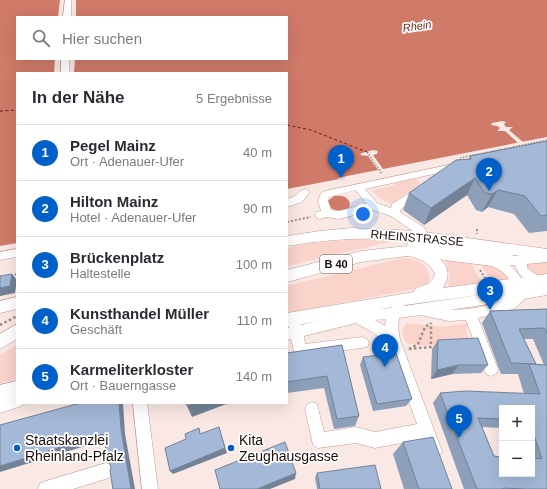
<!DOCTYPE html>
<html lang="de">
<meta charset="utf-8">
<style>
body{margin:0;font-family:Helvetica,sans-serif;background:#f7f7f7;color:#2b2b33}
.controls{position:absolute;right:12px;bottom:12px;display:grid;overflow:hidden;border-radius:0px;box-shadow:0 4px 16px #0002}
.controls button{width:36px;height:36px;display:grid;place-items:center;padding:0;border:0;border-bottom:1px solid #e1e1e2;background:#fff;color:#2b2b33;font:20px sans-serif}
.you{position:absolute;left:363px;top:214px;width:14px;height:14px;margin:-10px;border:3px solid #fff;border-radius:50%;background:#1a73e8;box-shadow:0 0 0 6px #1a73e833}
.badge{display:grid;place-items:center;width:26px;height:26px;border-radius:50%;background:#0060c9;color:#fff;font-size:13px;font-weight:700}
.pin{position:absolute;translate:-50% -33px;filter:drop-shadow(0 1px 2px #0008)}
.pin::after{content:'';position:absolute;top:21px;width:14px;height:12px;background:inherit;clip-path:polygon(0 0,100% 0,50% 100%)}
.list{margin:0;padding:0;list-style:none}
h2{display:flex;justify-content:space-between;align-items:center;height:52px;margin:0;padding:0 16px;font-size:17px}
h2 small{font-size:13px;font-weight:400;color:#7c7c81}
.list li{display:grid;grid-template-columns:26px 1fr auto;gap:12px;align-items:center;box-sizing:border-box;height:56px;padding:0 16px;border-top:1px solid #e1e1e2}
.list b{display:block;font-size:15px;white-space:nowrap}
.list p{margin:0;font-size:13px;white-space:nowrap;color:#7c7c81}
.list em{font-size:13px;font-style:normal;color:#7c7c81}
.icon{flex:none;width:22px;height:22px;fill:none;stroke:currentColor;stroke-width:2;stroke-linecap:round;stroke-linejoin:round}
.map{position:relative;flex:none;width:547px;height:489px;overflow:hidden}
.search{position:absolute;background:#fff;box-shadow:0 4px 16px #0002;left:16px;top:16px;width:272px;height:44px;display:flex;align-items:center;gap:10px;box-sizing:border-box;padding:0 14px;border-radius:0px;color:#7c7c81;font-size:15px}
.panel{position:absolute;background:#fff;box-shadow:0 4px 16px #0002;left:16px;top:72px;width:272px;height:332px;border-radius:0px}
.map>svg:first-child{display:block}
.green{fill:#fad3cb}
.water{fill:#d07a69;fill-rule:evenodd}
.pier{fill:#f9e8e4}
.lines{fill:none;stroke-linecap:round;stroke-linejoin:round}
.ferry{stroke:#6d1f11;stroke-width:1;stroke-dasharray:3 2.5;stroke-linecap:butt}
.minor-casing{stroke:#c29b93;stroke-width:1}
.major-casing{stroke:#c29b93;stroke-width:1}
.path-far2{stroke:#9c8d89;stroke-width:1.5;stroke-dasharray:1.5 1.5;stroke-linecap:butt}
.path-far1{stroke:#9c8d89;stroke-width:2;stroke-dasharray:2 2;stroke-linecap:butt}
.path{stroke:#9c8d89;stroke-width:2.5;stroke-dasharray:2.5 2.5;stroke-linecap:butt}
.minor{fill:#fff;fill-rule:evenodd}
.major{fill:#fff;fill-rule:evenodd}
.wall{fill:#8d9fb9;fill-rule:evenodd}
.shaded-wall{fill:#738296}
.building{fill:#a4b9d7;stroke:#738296;fill-rule:evenodd}
.poi-dot{fill:#0060c9;stroke:#fff;stroke-width:1.5}
.labels{text-anchor:middle;stroke-width:3.5;stroke-linejoin:round;paint-order:stroke}
.far-water-label{font-size:11px;font-style:italic;fill:#6d1f11;stroke:#fff}
.shield{fill:#fff;stroke:#5f5654;stroke-width:1}
.shield-label{font-size:11px;font-weight:bold;fill:#1b0d0a}
.street-label{font-size:12px;fill:#1b0d0a;stroke:#fff}
.near-poi-label{font-size:14px;fill:#1b0d0a;stroke:#fff;text-anchor:start}
</style>
<div class="map">
<svg width="547" height="489" viewBox="0 0 547 489">
<rect width="100%" height="100%" fill="#f9e8e4"/>
<path class="green" d="M 416,179 L 421,184 L 391,204 L 380,198 L 372,191 L 395,185 L 394,183 Z
M 359,239 L 392,239 L 393,241 L 287,266 L 287,248 L 313,243 Z
M 403,258 C 418,259 432,266 429,283 L 421,288 L 287,313 L 287,286 Z
M 447,260 L 472,264 L 482,284 L 447,290 L 450,275 L 446,262 Z
M 537,261 L 547,262 L 547,274 L 539,277 L 529,270 L 527,266 L 529,262 Z
M 482,265 C 496,267 504,270 512,282 L 493,283 L 482,267 Z
M 406,323 L 443,327 L 468,323 L 466,330 L 470,345 L 428,346 L 406,343 C 402,334 401,331 406,323 Z
M 17,345 L 17,379 L 0,383 L 0,355 Z"/>
<path class="water" d="M 0,0 L 547,0 L 547,137 L 342,177 L 338,178 L 339,179 L 287,189 L 287,73 L 17,73 L 17,243 L 0,246 ZM 17,17 L 287,17 L 287,59 L 17,59 Z
M 334,196 C 341,195 347,196 350,203 L 349,208 C 344,212 337,212 331,208 L 328,201 Z"/>
<path class="pier" d="M 60,0 L 76,0 L 76,17 L 58,17 Z
M 55,59 L 75,59 L 74,73 L 54,73 Z
M 502,121 L 506,122 L 504,124 L 506,127 L 513,127 L 509,130 L 523,142 L 518,143 L 505,131 L 497,131 L 500,128 L 497,126 L 491,125 L 492,123 Z
M 373,150 L 378,151 L 377,154 L 373,155 L 383,169 L 378,170 L 368,156 L 360,155 L 362,153 Z"/>
<g class="lines">
<path class="ferry" d="M 0,111 L 17,110
M 287,125 L 311,130 L 367,152"/>
<g class="minor-casing">
<path id="minor" d="M 458,163 L 461,164 L 463,166 L 461,168 L 365,189 L 377,203 L 391,208 L 392,204 L 415,190 L 421,190 L 423,192 L 421,194 L 401,209 L 400,212 L 425,228 L 426,231 L 425,234 L 417,234 L 391,216 L 373,210 L 339,219 L 327,217 L 320,219 L 316,218 L 315,215 L 316,212 L 321,211 L 318,201 L 321,193 L 325,191 ZM 356,190 L 366,204 L 339,211 L 331,210 L 328,201 L 329,197 Z
M 305,189 L 310,192 L 302,202 L 287,207 L 287,199 C 297,197 298,191 305,189 Z
M 17,249 L 17,257 L 0,260 L 0,252 Z
M 421,249 L 493,257 L 547,254 L 547,262 L 527,264 L 527,268 L 541,278 L 544,281 L 545,285 L 547,285 L 547,295 L 524,299 C 514,314 494,314 478,318 L 498,369 L 496,374 L 491,376 L 486,374 L 466,320 L 449,321 L 420,315 L 399,318 L 398,327 L 400,340 L 442,451 L 439,456 L 434,459 L 429,456 L 422,439 L 375,448 L 356,443 L 318,448 L 313,445 L 305,409 L 307,404 L 312,402 L 317,404 L 324,432 L 356,427 L 375,432 L 417,424 L 388,344 L 372,332 L 356,323 L 304,336 L 305,344 L 362,337 L 367,339 L 369,343 L 367,347 L 300,357 L 295,355 L 291,339 L 287,340 L 287,328 L 289,328 L 290,321 L 295,319 L 300,321 L 301,325 L 357,311 L 391,308 C 394,303 397,301 402,303 L 404,306 L 513,290 L 508,277 L 500,270 L 492,266 L 421,257 L 417,256 L 415,253 L 417,250 ZM 510,265 L 515,265 L 519,274 L 535,287 L 525,288 L 519,275 ZM 502,302 L 470,309 L 449,310 ZM 386,319 L 385,326 L 375,320 Z
M 17,394 L 17,403 L 23,403 L 22,406 L 0,413 L 0,399 Z
M 133,403 L 147,403 L 158,489 L 142,489 Z
M 106,463 L 112,465 L 114,471 L 112,477 L 73,489 L 38,489 L 40,483 L 46,481 Z"/>
</g>
<g class="major-casing">
<path id="major" d="M 65,0 L 71,0 L 71,17 L 63,17 Z
M 61,59 L 69,59 L 69,73 L 61,73 Z
M 352,228 L 417,231 L 547,249 L 547,259 L 513,255 L 512,259 L 507,260 L 432,253 C 446,262 453,272 443,288 L 547,274 L 547,286 L 397,306 L 287,327 L 287,313 L 414,292 L 415,289 C 424,285 433,284 435,273 L 429,265 L 423,261 L 413,257 L 407,256 L 361,262 L 287,282 L 287,270 L 361,251 L 407,246 L 408,242 L 413,241 L 428,242 C 380,236 334,238 287,246 L 287,236 L 320,231 Z
M 17,297 L 17,309 L 0,313 L 0,301 Z
M 17,324 L 17,339 L 0,349 L 0,334 Z
M 17,381 L 17,397 L 0,401 L 0,385 Z"/>
</g>
<path class="path-far2" d="M 367,152 L 382,174
M 460,158 L 547,140"/>
<path class="path-far1" d="M 287,222 L 311,217
M 477,229 L 477,234
M 480,270 L 485,278
M 11,276 L 17,274"/>
<path class="path" d="M 0,325 L 17,316
M 409,349 L 431,347 L 431,323
M 409,349 L 418,344 L 425,327 L 431,323"/>
<use href="#minor" class="minor"/>
<use href="#major" class="major"/>
</g>
<path class="wall" d="M 547,141 L 547,231 L 529,233 L 514,214 L 488,207 L 482,212 L 476,210 L 467,195 L 424,225 L 403,210 L 409,193 L 469,159 L 470,156 Z
M 547,309 L 547,489 L 464,489 L 433,403 L 440,393 L 524,394 L 518,374 L 501,374 L 482,323 L 490,311 ZM 524,339 L 533,339 L 544,365 L 535,364 ZM 502,408 L 532,408 L 532,474 L 494,456 L 482,427 L 502,428 Z
M 438,340 L 488,365 L 481,373 L 452,374 L 431,379 L 432,349 Z
M 342,345 L 359,416 L 355,426 L 334,429 L 324,388 L 287,393 L 287,353 Z
M 363,357 L 412,399 L 406,406 L 373,411 L 360,365 Z
M 403,442 L 452,489 L 404,489 L 393,454 Z
M 317,473 L 381,489 L 317,489 L 315,478 Z"/>
<path class="shaded-wall" d="M 475,178 L 467,195 L 424,225 L 431,208 Z
M 498,190 L 488,207 L 482,212 L 492,194 Z
M 12,274 L 17,280 L 15,293 L 0,296 L 0,288 Z
M 459,365 L 452,374 L 431,379 L 437,370 Z
M 119,403 L 123,403 L 125,434 L 135,489 L 131,489 L 121,429 Z
M 195,403 L 229,403 L 192,417 L 187,406 Z
M 219,427 L 227,453 L 173,474 L 170,471 Z
M 103,434 L 108,439 L 0,472 L 0,466 Z
M 296,473 L 295,479 L 270,489 L 257,489 Z"/>
<path class="building" d="M 547,141 L 547,215 L 541,216 L 525,196 L 498,190 L 492,194 L 485,193 L 475,178 L 431,208 L 409,193 L 456,160 L 471,159 L 470,156 Z
M 12,274 L 10,286 L 0,288 L 0,276 Z
M 547,309 L 547,333 L 544,328 L 519,329 L 536,364 L 511,363 L 490,311 Z
M 478,338 L 488,365 L 459,365 L 437,370 L 438,340 Z
M 342,345 L 359,416 L 337,419 L 327,376 L 287,382 L 287,353 Z
M 396,353 L 412,399 L 377,404 L 363,357 Z
M 529,364 L 547,365 L 547,489 L 526,489 L 503,488 L 503,489 L 477,489 L 440,393 L 466,391 L 540,394 ZM 502,408 L 532,408 L 532,429 L 542,459 L 532,458 L 532,474 L 502,474 L 502,457 L 494,456 L 478,418 L 502,419 Z
M 80,403 L 119,403 L 121,429 L 131,489 L 113,489 L 110,471 L 111,467 L 108,460 L 103,434 L 0,466 L 0,425 Z
M 186,403 L 195,403 L 187,406 Z
M 219,427 L 225,448 L 170,471 L 165,448 L 186,439 L 185,434 L 199,428 L 200,434 Z
M 433,437 L 452,489 L 419,489 L 403,442 Z
M 285,442 L 296,473 L 257,489 L 220,489 L 215,470 Z
M 375,465 L 381,489 L 320,489 L 317,473 Z"/>
<g class="poi-dot">
<circle cx="17" cy="448" r="4"/>
<circle cx="231" cy="448" r="4"/>
</g>
<g class="labels">
<g class="far-water-label">
<text transform="translate(417 26) rotate(-8)" y="4">Rhein</text>
</g>
<rect class="shield" x="320" y="255" width="32" height="18" rx="3"/>
<g class="shield-label">
<text x="336" y="268">B 40</text>
</g>
<g class="street-label">
<text transform="translate(417 238) rotate(5)" y="4">RHEINSTRASSE</text>
</g>
<g class="near-poi-label">
<text x="25" y="445">Staatskanzlei<tspan x="25" dy="16">Rheinland-Pfalz</tspan></text>
<text x="239" y="445">Kita<tspan x="239" dy="16">Zeughausgasse</tspan></text>
</g>
</g>
</svg>
<div class="controls">
<button>+</button>
<button>−</button>
</div>
<div class="you"></div>
<div class="pin badge" style="left:341px;top:178px">1</div>
<div class="pin badge" style="left:489px;top:191px">2</div>
<div class="pin badge" style="left:490px;top:310px">3</div>
<div class="pin badge" style="left:385px;top:367px">4</div>
<div class="pin badge" style="left:459px;top:438px">5</div>
<div class="search"><svg class="icon" aria-label="search" viewBox="0 0 24 24"><circle cx="10" cy="10" r="6"/><path d="M15 15l6 6"/></svg>Hier suchen</div>
<section class="panel">
<h2>In der Nähe<small>5 Ergebnisse</small></h2>
<ul class="list">
<li><span class="badge">1</span><div><b>Pegel Mainz</b><p>Ort · Adenauer-Ufer</p></div><em>40 m</em></li>
<li><span class="badge">2</span><div><b>Hilton Mainz</b><p>Hotel · Adenauer-Ufer</p></div><em>90 m</em></li>
<li><span class="badge">3</span><div><b>Brückenplatz</b><p>Haltestelle</p></div><em>100 m</em></li>
<li><span class="badge">4</span><div><b>Kunsthandel Müller</b><p>Geschäft</p></div><em>110 m</em></li>
<li><span class="badge">5</span><div><b>Karmeliterkloster</b><p>Ort · Bauerngasse</p></div><em>140 m</em></li>
</ul>
</section>
</div>
